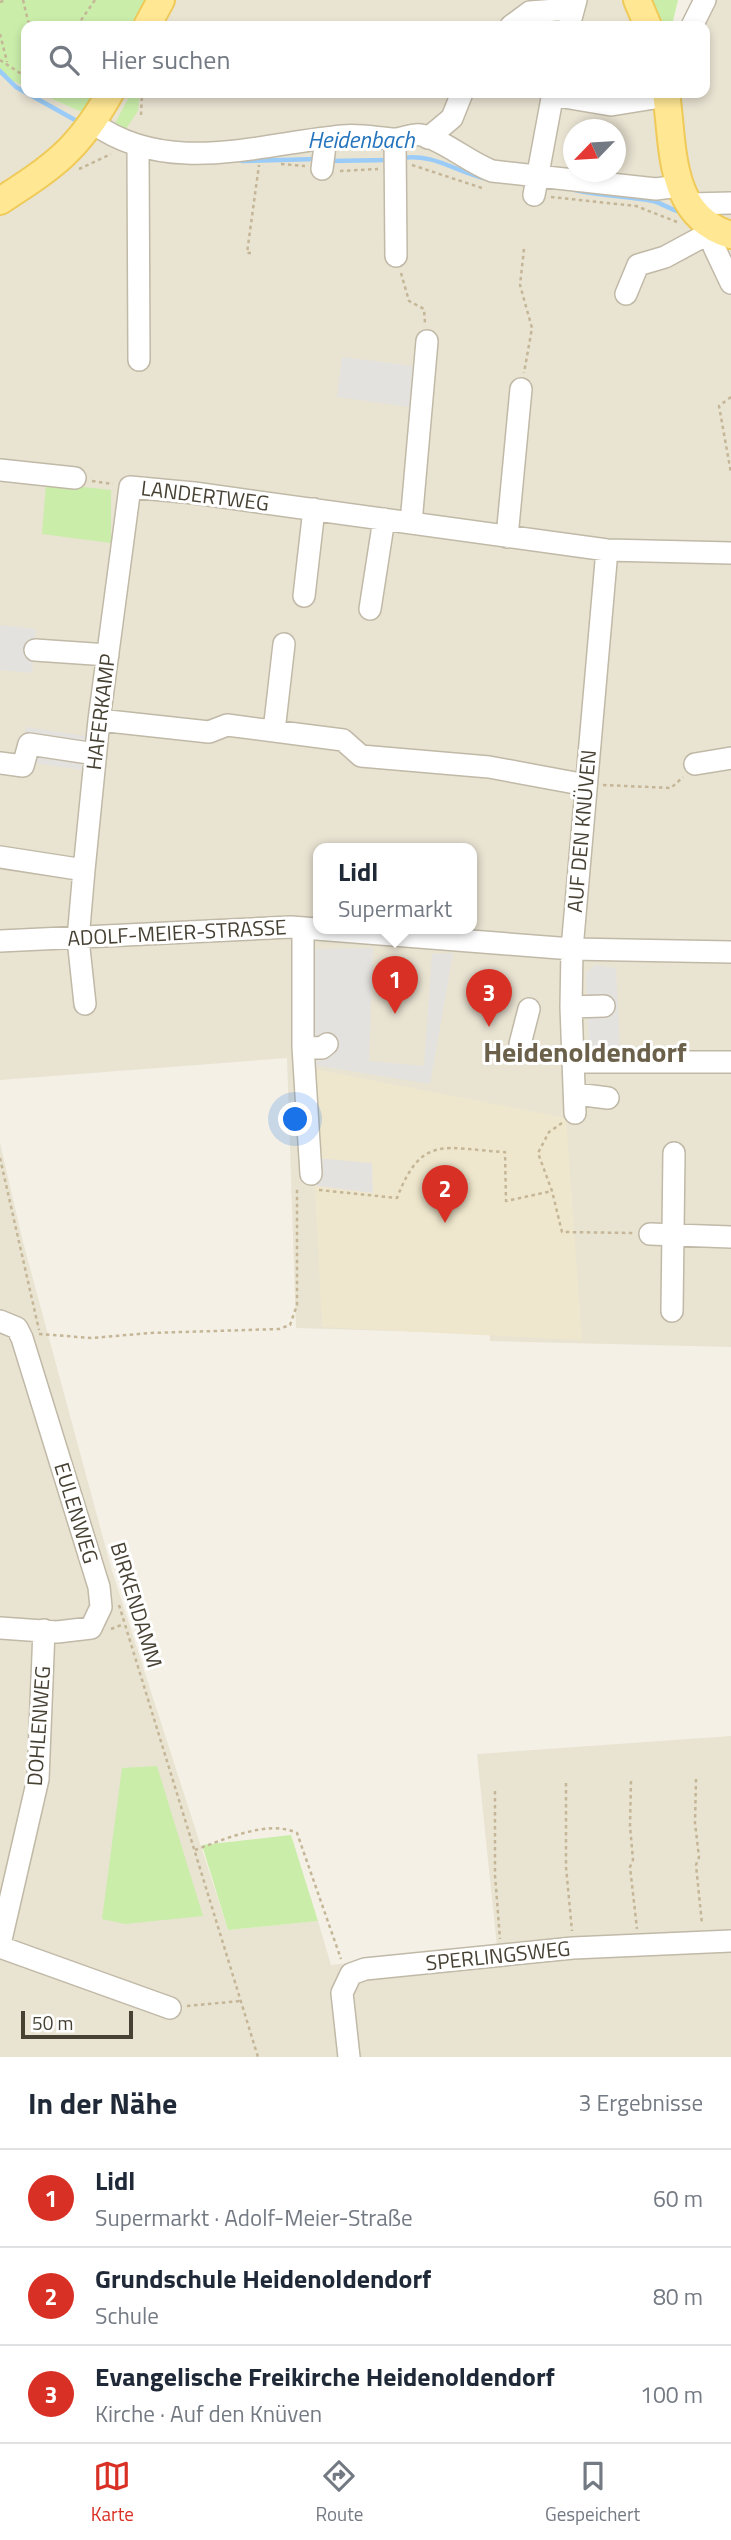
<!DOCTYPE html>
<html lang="de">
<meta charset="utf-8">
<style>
body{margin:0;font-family:"Titillium Web",sans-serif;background:#f2f2f3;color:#1f2937}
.compass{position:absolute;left:563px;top:119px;width:63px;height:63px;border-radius:50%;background:#fff;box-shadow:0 4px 10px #0003;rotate:245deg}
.scale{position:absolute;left:21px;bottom:18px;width:112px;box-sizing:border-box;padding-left:7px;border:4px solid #474134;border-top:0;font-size:19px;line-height:24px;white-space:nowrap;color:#474134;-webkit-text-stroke:5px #fff;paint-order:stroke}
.you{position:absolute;left:296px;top:1120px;width:24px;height:24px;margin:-18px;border:5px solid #fff;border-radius:50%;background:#1a73e8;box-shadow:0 0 0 10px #1a73e833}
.badge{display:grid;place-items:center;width:46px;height:46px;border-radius:50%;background:#d93025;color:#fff;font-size:23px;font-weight:700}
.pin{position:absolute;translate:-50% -58px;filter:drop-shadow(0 2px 4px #0008)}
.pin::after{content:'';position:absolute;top:37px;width:24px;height:21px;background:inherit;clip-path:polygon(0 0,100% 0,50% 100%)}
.popup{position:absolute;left:313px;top:843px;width:164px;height:91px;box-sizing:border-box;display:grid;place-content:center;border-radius:14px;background:#fff;filter:drop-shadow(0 2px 5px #0005);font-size:23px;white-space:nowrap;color:#747a83}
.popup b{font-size:26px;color:#1f2937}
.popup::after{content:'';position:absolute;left:50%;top:100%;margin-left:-14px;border:14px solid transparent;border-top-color:#fff}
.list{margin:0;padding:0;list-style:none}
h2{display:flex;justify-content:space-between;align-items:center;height:91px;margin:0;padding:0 28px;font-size:30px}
h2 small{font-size:23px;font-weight:400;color:#747a83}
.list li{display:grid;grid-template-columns:46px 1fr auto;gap:21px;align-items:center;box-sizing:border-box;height:98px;padding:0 28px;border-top:2px solid #e0e1e3}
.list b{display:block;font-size:26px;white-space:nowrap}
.list p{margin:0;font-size:23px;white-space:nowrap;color:#747a83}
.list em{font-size:23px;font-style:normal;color:#747a83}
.icon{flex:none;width:38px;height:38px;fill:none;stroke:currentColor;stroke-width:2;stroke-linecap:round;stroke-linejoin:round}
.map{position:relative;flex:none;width:731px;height:2057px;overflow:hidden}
.search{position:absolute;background:#fff;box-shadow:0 4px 10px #0003;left:21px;right:21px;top:21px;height:77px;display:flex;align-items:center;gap:18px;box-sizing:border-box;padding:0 24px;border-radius:14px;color:#747a83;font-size:26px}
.sheet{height:385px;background:#fff}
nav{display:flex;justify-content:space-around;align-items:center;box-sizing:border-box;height:98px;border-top:2px solid #e0e1e3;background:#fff;font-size:19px;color:#747a83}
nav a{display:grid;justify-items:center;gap:4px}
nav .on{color:#d93025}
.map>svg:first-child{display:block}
.residential{fill:#e9e3d2;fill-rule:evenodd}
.education{fill:#efe7cd}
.green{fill:#caedaa}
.parking{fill:#e4e2de}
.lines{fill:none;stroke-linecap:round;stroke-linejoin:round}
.stream{stroke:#9bccf7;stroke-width:4.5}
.minor-casing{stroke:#c1b9a7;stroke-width:24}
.major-casing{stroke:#efca58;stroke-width:30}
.path{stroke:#c4b696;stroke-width:2.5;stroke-dasharray:3.5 3.5;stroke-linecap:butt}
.minor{stroke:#fff;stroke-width:21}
.major{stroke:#ffe793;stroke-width:26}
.labels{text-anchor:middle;stroke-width:6;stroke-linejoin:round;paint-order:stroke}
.street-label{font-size:21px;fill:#474134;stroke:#fff}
.water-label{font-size:23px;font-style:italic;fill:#2373bd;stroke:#fff}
.district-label{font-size:28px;font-weight:bold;fill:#6b604a;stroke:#fff}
</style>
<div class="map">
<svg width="731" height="2057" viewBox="0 0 731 2057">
<rect width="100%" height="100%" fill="#f4f0e5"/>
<path class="residential" d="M 175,0 L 630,0 L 653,26 L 161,26 Z
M 706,0 L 731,0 L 731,1347 L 490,1341 L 490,1334 L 296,1328 L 287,1058 L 0,1080 L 0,75 L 26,87 L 26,93 L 39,93 L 108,124 L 125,93 L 705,93 L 705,26 L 691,26 ZM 574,130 L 616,130 L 616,172 L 574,172 ZM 318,848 L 472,848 L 472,928 L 318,928 Z
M 0,1143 L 23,1242 L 112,1571 L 228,1930 L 318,1921 L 331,1965 L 497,1947 L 477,1754 L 731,1736 L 731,2057 L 0,2057 Z"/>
<path class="education" d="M 309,1068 L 566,1118 L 582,1340 L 322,1327 Z"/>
<path class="green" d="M 0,0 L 149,0 L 136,26 L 26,26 L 26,87 L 0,75 Z
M 651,0 L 678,0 L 672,25 L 660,22 Z
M 39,93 L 101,93 L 88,115 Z
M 131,93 L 140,93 L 138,111 L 123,133 L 113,127 Z
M 46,483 L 111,490 L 111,543 L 42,534 Z
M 157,1766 L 203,1916 L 125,1924 L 102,1919 L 122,1768 Z
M 291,1835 L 318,1921 L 228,1930 L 202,1845 Z"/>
<path class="parking" d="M 342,357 L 429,368 L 424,409 L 337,397 Z
M 0,625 L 36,629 L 32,673 L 0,670 Z
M 26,727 L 86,736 L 81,770 L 21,761 Z
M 373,948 L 369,1061 L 424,1066 L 432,954 L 453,953 L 430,1084 L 315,1065 L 312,949 Z
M 595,965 L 616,968 L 620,1051 L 589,1048 L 586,973 Z
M 315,1158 L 372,1163 L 373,1193 L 316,1186 Z"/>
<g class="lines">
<path class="stream" d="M 0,71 L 16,87 L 75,120
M 402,158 C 432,153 455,171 483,178
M 242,161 L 317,159
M 329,161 L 390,160
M 575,190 C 601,196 627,196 653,201 C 665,204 673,212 685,213"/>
<g class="minor-casing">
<path id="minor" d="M 511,26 L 530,12 L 556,10 L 566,0
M 569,26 L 576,0
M 692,26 L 705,0
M 552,95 L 611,105 L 667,96
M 93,123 C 168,177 259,144 342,136 C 360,134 377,138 395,139 C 403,139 413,133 421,135 C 444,140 468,162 492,171 L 656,189 L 679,186
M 428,138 L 452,118 L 462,93
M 395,139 L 396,256
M 138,147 L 139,360
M 322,169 L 326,138
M 534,195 L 553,93
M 689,204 L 731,203
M 715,230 L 714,247 L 731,283
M 626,294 L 638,265 L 665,257 L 715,230
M 0,470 L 75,478
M 411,523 L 427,341
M 507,537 L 521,389
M 304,596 L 314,509
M 370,609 L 384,519
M 35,650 L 108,655
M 99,720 L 209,732 L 227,725 L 343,740 L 361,756 L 489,767 L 586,785
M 274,731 L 284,644
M 0,763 L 23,766 L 29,744 L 95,754
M 695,764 L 731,758
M 0,857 L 84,870
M 303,928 L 303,1047 L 311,1174
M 0,941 L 291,927 L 572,949 L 731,952
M 85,1004 L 78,939 L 84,870 L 99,720 L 130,487 L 194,493 L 607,550 L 731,553
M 571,1007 L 604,1006
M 520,1044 L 529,1009
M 303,1047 L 322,1048 L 327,1044
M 575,1062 L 731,1062
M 576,1094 L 608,1098
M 575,1113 L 571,1007 L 572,949 L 607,550
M 650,1234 L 731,1237
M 672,1311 L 674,1153
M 0,1321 L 17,1328 L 22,1338 L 99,1587 L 101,1607 L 91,1628 L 57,1632 L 0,1628
M 0,1944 L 38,1779 L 44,1630
M 0,1947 L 170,2008
M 349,2057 L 342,1993 L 351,1974 L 365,1969 L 573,1948 L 731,1941"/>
</g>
<g class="major-casing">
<path id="major" d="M 637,0 L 648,26
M 147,26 L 161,0
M 666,93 C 674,146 667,216 731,235
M 0,201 C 54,166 78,150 110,93"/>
</g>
<path class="path" d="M 23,0 L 28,21 L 33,26
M 0,2 L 6,0
M 77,26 L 95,0
M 0,34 L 7,62
M 0,60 L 26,77
M 141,115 L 142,93
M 281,164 L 305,166
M 412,165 L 482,188
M 79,169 L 111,154
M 340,171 L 378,169
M 551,197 L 636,206 L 677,222
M 524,249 L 520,285 L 532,328 L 524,373
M 251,253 L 247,253 L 259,165
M 401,273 L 409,301 L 424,309 L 425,323
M 731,397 L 719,406 L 731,473
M 92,481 L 113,484
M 603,785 L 671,788 L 683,777
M 562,1123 L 549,1132 L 538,1153 L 552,1191 L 562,1232 L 633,1233
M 0,1158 L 39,1330
M 319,1190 L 397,1198 C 422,1133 445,1149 505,1152 L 506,1201 L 552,1191
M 39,1334 L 92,1338 L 150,1333 L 279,1329 L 290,1325 L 297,1305 L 297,1187
M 119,1605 L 258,2057
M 111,1629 L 124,1624
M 696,1779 L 695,1823 L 699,1857 L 696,1865 L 702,1924
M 631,1781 L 630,1826 L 633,1860 L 630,1867 L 637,1929
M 566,1783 L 566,1867 L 572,1931
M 495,1791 L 495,1875 L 500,1939
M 195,1850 C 223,1840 268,1819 297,1833 L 341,1959
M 187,2006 L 240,2001"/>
<use href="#minor" class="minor"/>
<use href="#major" class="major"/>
</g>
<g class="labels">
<g class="street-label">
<text transform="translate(205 496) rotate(7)" y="7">LANDERTWEG</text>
<text transform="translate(101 712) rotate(-83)" y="7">HAFERKAMP</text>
<text transform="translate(582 831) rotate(-85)" y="7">AUF DEN KNÜVEN</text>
<text transform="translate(177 933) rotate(-3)" y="7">ADOLF-MEIER-STRASSE</text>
<text transform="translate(76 1513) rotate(73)" y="7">EULENWEG</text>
<text transform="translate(136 1605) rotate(73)" y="7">BIRKENDAMM</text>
<text transform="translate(39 1726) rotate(-86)" y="7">DOHLENWEG</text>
<text transform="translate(498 1956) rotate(-6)" y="7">SPERLINGSWEG</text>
</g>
<g class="water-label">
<text x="361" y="148">Heidenbach</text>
</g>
<g class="district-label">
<text x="585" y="1062">Heidenoldendorf</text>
</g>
</g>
</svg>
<svg class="compass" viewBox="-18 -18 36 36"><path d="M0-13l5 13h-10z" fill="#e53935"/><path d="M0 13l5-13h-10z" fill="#747a83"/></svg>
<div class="scale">50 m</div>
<div class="you"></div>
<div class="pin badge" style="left:395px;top:1014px">1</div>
<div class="popup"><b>Lidl</b>Supermarkt</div>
<div class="pin badge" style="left:445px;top:1223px">2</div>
<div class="pin badge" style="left:489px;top:1027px">3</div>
<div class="search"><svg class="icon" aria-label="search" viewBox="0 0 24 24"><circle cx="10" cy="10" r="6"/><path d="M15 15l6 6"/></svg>Hier suchen</div>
</div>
<section class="sheet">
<h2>In der Nähe<small>3 Ergebnisse</small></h2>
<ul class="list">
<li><span class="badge">1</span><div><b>Lidl</b><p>Supermarkt · Adolf-Meier-Straße</p></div><em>60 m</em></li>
<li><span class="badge">2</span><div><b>Grundschule Heidenoldendorf</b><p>Schule</p></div><em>80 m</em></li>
<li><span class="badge">3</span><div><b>Evangelische Freikirche Heidenoldendorf</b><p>Kirche · Auf den Knüven</p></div><em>100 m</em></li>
</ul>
</section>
<nav>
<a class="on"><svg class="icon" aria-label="map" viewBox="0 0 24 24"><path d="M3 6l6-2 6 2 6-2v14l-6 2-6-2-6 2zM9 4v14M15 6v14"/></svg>Karte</a>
<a><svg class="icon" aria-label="directions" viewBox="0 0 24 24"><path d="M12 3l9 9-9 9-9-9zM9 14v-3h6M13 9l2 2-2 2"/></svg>Route</a>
<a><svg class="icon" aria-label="saved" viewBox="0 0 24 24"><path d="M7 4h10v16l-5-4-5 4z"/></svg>Gespeichert</a>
</nav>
